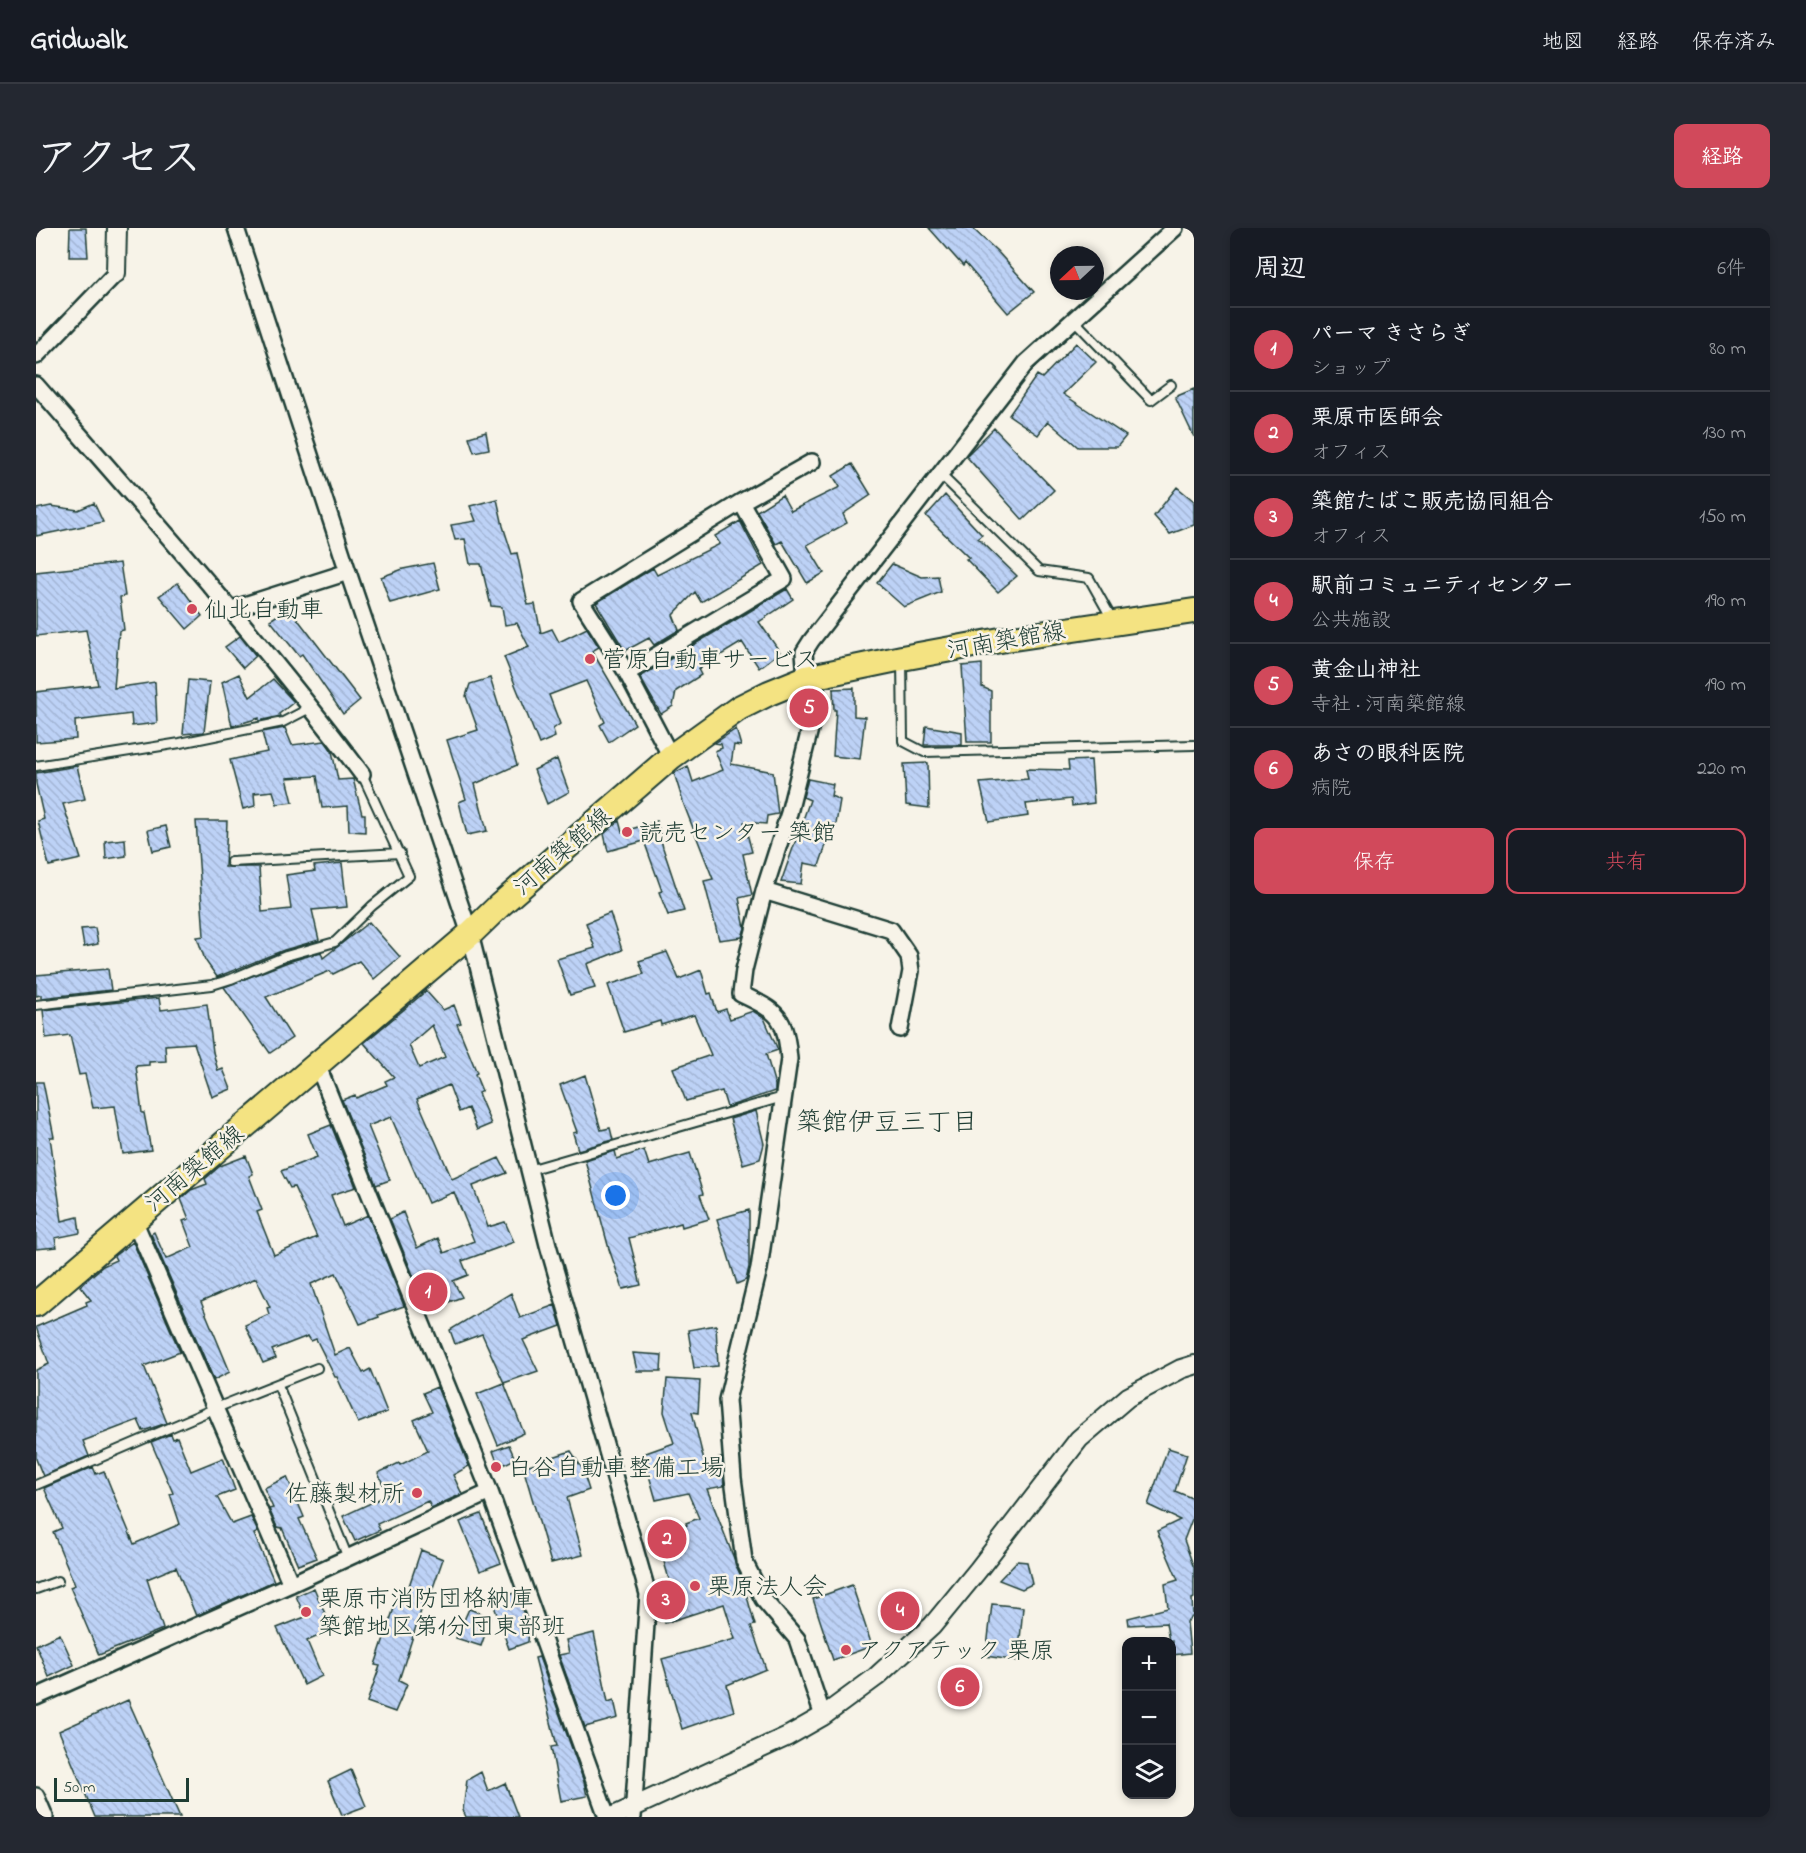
<!DOCTYPE html>
<html lang="ja">
<meta charset="utf-8">
<style>
body{margin:0;font-family:"Indie Flower","Klee One",sans-serif;background:#242831;color:#f1f3f6}
.controls{position:absolute;right:18px;bottom:18px;display:grid;overflow:hidden;border-radius:12px;box-shadow:0 3px 9px #0003}
.controls button{width:54px;height:54px;display:grid;place-items:center;padding:0;border:0;border-bottom:2px solid #363941;background:#171b24;color:#f1f3f6;font:30px sans-serif}
.compass{position:absolute;left:1014px;top:18px;width:54px;height:54px;border-radius:50%;background:#171b24;box-shadow:0 3px 9px #0003;rotate:248deg}
.scale{position:absolute;left:18px;bottom:15px;width:135px;box-sizing:border-box;padding-left:6px;border:3px solid #1f3d34;border-top:0;font-size:16px;line-height:21px;white-space:nowrap;color:#1f3d34;-webkit-text-stroke:4px #f7f3e8;paint-order:stroke}
.you{position:absolute;left:580px;top:968px;width:21px;height:21px;margin:-15px;border:4px solid #fff;border-radius:50%;background:#1a73e8;box-shadow:0 0 0 9px #1a73e833}
.badge{display:grid;place-items:center;width:39px;height:39px;border-radius:50%;background:#d1495b;color:#fff;font-size:20px;font-weight:700}
.pin{position:absolute;translate:-50% -50%;border:3px solid #fff;box-shadow:0 2px 6px #0006}
.list{margin:0;padding:0;list-style:none}
h2{display:flex;justify-content:space-between;align-items:center;height:78px;margin:0;padding:0 24px;font-size:26px}
h2 small{font-size:20px;font-weight:400;color:#9ea1a6}
.list li{display:grid;grid-template-columns:39px 1fr auto;gap:18px;align-items:center;box-sizing:border-box;height:84px;padding:0 24px;border-top:2px solid #363941}
.list b{display:block;font-size:22px;white-space:nowrap}
.list p{margin:0;font-size:20px;white-space:nowrap;color:#9ea1a6}
.list em{font-size:20px;font-style:normal;color:#9ea1a6}
.actions{display:flex;gap:12px;padding:18px 24px}
.actions a{flex:1;padding:14px 0;border:2px solid #d1495b;border-radius:12px;text-align:center;font-size:21px;color:#d1495b}
.actions .main{background:#d1495b;color:#fff}
.icon{flex:none;width:33px;height:33px;fill:none;stroke:currentColor;stroke-width:2;stroke-linecap:round;stroke-linejoin:round}
.map{position:relative;flex:none;width:1158px;height:1589px;overflow:hidden;border-radius:12px}
header{display:flex;align-items:center;gap:36px;box-sizing:border-box;height:84px;padding:0 30px;background:#171b24;border-bottom:2px solid #363941}
header strong{font-size:28px}
nav{display:flex;gap:33px;margin-inline-start:auto;font-size:21px}
.intro{display:flex;align-items:center;justify-content:space-between;box-sizing:border-box;height:144px;padding:0 36px}
h1{margin:0;font-size:42px}
.button{padding:15px 27px;border-radius:12px;background:#d1495b;color:#fff;font-size:21px;font-weight:700}
main{display:flex;gap:36px;padding:0 36px}
aside{flex:1;background:#171b24;border-radius:12px;box-shadow:0 3px 9px #0003}
.map>svg:first-child{display:block}
.building{fill:url(#building-back-hatch);stroke:#1f3d34;stroke-width:1.5;fill-rule:evenodd}
.lines{fill:none;stroke-linecap:round;stroke-linejoin:round}
.service-casing{stroke:#1f3d34;stroke-width:12}
.minor-casing{stroke:#1f3d34;stroke-width:20}
.tertiary-casing{stroke:#1f3d34;stroke-width:22}
.primary-casing{stroke:#1f3d34;stroke-width:28}
.service{stroke:#f7f3e8;stroke-width:8}
.minor{stroke:#f7f3e8;stroke-width:15}
.tertiary{stroke:#f7f3e8;stroke-width:18}
.primary{stroke:#f4e382;stroke-width:24}
.poi-dot{fill:#d1495b;stroke:#f7f3e8;stroke-width:2}
.labels{text-anchor:middle;stroke-width:5;stroke-linejoin:round;paint-order:stroke}
.poi-label{font-size:24px;fill:#1f3d34;stroke:#f7f3e8;text-anchor:start}
.street-label{font-size:24px;fill:#1f3d34;stroke:#f7f3e8}
.neighbourhood-label{font-size:26px;fill:#1f3d34;stroke:#f7f3e8}
</style>
<header>
<strong>Gridwalk</strong>
<nav><a>地図</a><a>経路</a><a>保存済み</a></nav>
</header>
<div class="intro"><h1>アクセス</h1><a class="button">経路</a></div>
<main>
<div class="map">
<svg width="1158" height="1589" viewBox="0 0 1158 1589">
<defs>
<pattern id="building-back-hatch" width="6" height="6" patternUnits="userSpaceOnUse" patternTransform="scale(1.5)"><rect width="6" height="6" fill="#bdd2f6"/><path d="M-1 5l2 2M0 0l6 6M5-1l2 2" fill="none" stroke="#a2b5d4"/></pattern>
</defs>
<rect width="100%" height="100%" fill="#f7f3e8"/>
<filter id="ink" filterUnits="userSpaceOnUse"><feTurbulence type="fractalNoise" baseFrequency=".0167" numOctaves="2"/><feDisplacementMap in="SourceGraphic" scale="12" xChannelSelector="R" yChannelSelector="G"/><feConvolveMatrix kernelMatrix="1 2 1 2 8 2 1 2 1" color-interpolation-filters="sRGB"/></filter>
<g filter="url(#ink)">
<path class="building" d="M 34,0 L 50,0 L 52,29 L 33,29 Z
M 893,0 L 936,0 L 961,23 L 998,64 L 972,85 L 929,35 L 927,38 Z
M 1040,115 L 1060,134 L 1027,166 L 1090,208 L 1081,219 L 1042,219 L 1012,193 L 1002,207 L 973,187 L 1001,147 L 1006,150 Z
M 1158,161 L 1158,209 L 1139,169 Z
M 958,200 L 1018,262 L 987,292 L 930,228 Z
M 450,204 L 453,221 L 438,224 L 433,209 Z
M 816,236 L 835,267 L 807,286 L 811,295 L 771,317 L 788,345 L 771,355 L 746,313 L 740,316 L 721,283 L 746,267 L 755,283 L 804,259 L 797,248 Z
M 1141,259 L 1158,273 L 1158,297 L 1134,306 L 1118,288 Z
M 909,267 L 946,307 L 942,310 L 981,348 L 962,364 L 930,331 L 933,330 L 890,288 Z
M 461,271 L 467,298 L 476,326 L 481,325 L 492,377 L 499,376 L 505,405 L 516,401 L 523,414 L 551,400 L 563,419 L 556,423 L 599,496 L 573,514 L 564,497 L 569,494 L 550,453 L 513,467 L 524,496 L 517,501 L 519,509 L 503,516 L 468,429 L 493,419 L 481,395 L 469,397 L 466,379 L 455,378 L 445,336 L 434,336 L 429,311 L 419,312 L 415,297 L 440,293 L 434,278 Z
M 58,275 L 67,294 L 0,308 L 0,281 L 15,278 L 42,282 Z
M 704,293 L 727,337 L 665,374 L 659,364 L 637,387 L 643,402 L 618,417 L 613,410 L 589,423 L 560,375 L 617,340 L 621,347 L 684,316 L 679,308 Z
M 84,335 L 89,368 L 84,369 L 88,402 L 83,403 L 78,460 L 119,454 L 121,495 L 96,498 L 95,486 L 39,493 L 40,511 L 0,514 L 0,464 L 62,457 L 50,402 L 0,408 L 0,344 Z
M 397,335 L 404,361 L 354,375 L 345,349 L 367,341 Z
M 856,336 L 886,349 L 902,348 L 905,364 L 868,379 L 841,355 Z
M 142,355 L 166,388 L 151,401 L 123,368 Z
M 751,361 L 757,371 L 723,394 L 744,424 L 723,440 L 706,414 L 662,441 L 665,447 L 640,463 L 637,478 L 625,486 L 604,449 Z
M 253,380 L 324,472 L 307,486 L 266,426 L 263,428 L 234,392 Z
M 204,408 L 220,428 L 207,440 L 189,419 Z
M 946,436 L 946,459 L 955,463 L 955,514 L 931,514 L 926,438 Z
M 203,446 L 214,469 L 237,451 L 258,474 L 243,486 L 244,488 L 223,493 L 223,490 L 196,498 L 186,454 Z
M 454,450 L 481,537 L 439,556 L 451,603 L 431,607 L 423,574 L 430,571 L 411,512 L 442,502 L 430,468 L 434,456 Z
M 152,452 L 174,454 L 168,504 L 147,506 Z
M 818,460 L 818,488 L 829,489 L 824,531 L 797,528 L 800,482 L 798,482 L 797,461 Z
M 890,498 L 926,504 L 926,517 L 888,517 Z
M 249,500 L 256,517 L 289,513 L 296,523 L 302,552 L 317,551 L 326,586 L 329,586 L 329,604 L 313,603 L 312,578 L 286,580 L 281,548 L 251,550 L 257,574 L 241,576 L 237,563 L 218,565 L 219,578 L 207,581 L 194,532 L 231,524 L 226,504 Z
M 700,501 L 705,518 L 698,517 L 695,536 L 737,544 L 742,586 L 731,588 L 730,596 L 708,594 L 716,624 L 707,626 L 716,667 L 703,670 L 709,700 L 706,709 L 683,712 L 668,653 L 677,651 L 648,577 L 638,545 L 652,538 L 657,554 L 687,542 L 679,523 L 686,520 L 685,516 L 679,515 Z
M 521,531 L 533,564 L 511,576 L 498,542 Z
M 1055,532 L 1058,575 L 1036,578 L 1035,571 L 990,576 L 992,588 L 953,594 L 944,555 L 992,551 L 990,541 L 1033,542 L 1032,533 Z
M 892,535 L 893,580 L 870,577 L 868,536 Z
M 41,538 L 49,571 L 27,576 L 45,631 L 13,638 L 2,593 L 8,591 L 0,556 L 0,545 Z
M 772,551 L 797,556 L 795,568 L 804,572 L 800,596 L 797,596 L 783,638 L 768,635 L 765,656 L 745,654 L 774,572 L 767,569 Z
M 160,593 L 191,593 L 189,639 L 223,639 L 226,684 L 255,681 L 250,647 L 279,643 L 278,638 L 306,635 L 311,679 L 276,682 L 283,712 L 248,722 L 181,749 L 169,732 L 161,709 L 168,708 Z
M 583,593 L 586,604 L 621,593 L 627,620 L 648,683 L 632,687 L 623,664 L 626,663 L 608,613 L 572,623 L 568,606 Z
M 130,598 L 135,619 L 117,623 L 112,602 Z
M 89,611 L 90,628 L 70,631 L 69,613 Z
M 574,685 L 586,722 L 551,736 L 559,760 L 534,767 L 521,731 L 559,720 L 550,695 Z
M 333,694 L 364,729 L 338,751 L 323,733 L 297,746 L 294,743 L 230,769 L 256,810 L 234,825 L 188,759 L 252,734 L 285,724 L 287,730 Z
M 59,700 L 62,716 L 48,719 L 45,701 Z
M 631,724 L 643,751 L 665,742 L 672,766 L 675,765 L 681,784 L 690,781 L 694,791 L 717,783 L 728,790 L 742,822 L 730,826 L 739,857 L 739,863 L 691,879 L 686,863 L 650,873 L 637,840 L 675,827 L 658,787 L 625,797 L 624,793 L 588,804 L 572,757 L 608,746 L 603,733 Z
M 72,741 L 75,762 L 5,770 L 5,767 L 0,768 L 0,747 Z
M 390,763 L 407,782 L 418,777 L 425,795 L 421,796 L 441,845 L 439,846 L 446,863 L 442,865 L 455,896 L 441,902 L 432,880 L 423,884 L 413,857 L 381,871 L 416,951 L 463,930 L 471,945 L 437,958 L 452,999 L 469,994 L 478,1014 L 426,1033 L 432,1047 L 417,1053 L 426,1069 L 399,1079 L 393,1069 L 387,1071 L 354,991 L 367,984 L 381,1020 L 402,1010 L 408,1025 L 438,1013 L 418,964 L 392,975 L 355,889 L 332,898 L 354,952 L 340,957 L 306,872 L 319,867 L 320,870 L 351,857 L 349,853 L 358,849 L 328,815 ZM 396,797 L 409,829 L 383,840 L 373,817 Z
M 123,770 L 125,782 L 171,776 L 177,824 L 182,843 L 187,841 L 195,861 L 176,869 L 158,815 L 129,817 L 130,833 L 113,834 L 113,837 L 100,838 L 106,885 L 108,885 L 115,922 L 87,926 L 79,878 L 57,880 L 49,846 L 43,847 L 34,807 L 10,810 L 7,782 Z
M 549,847 L 565,902 L 574,900 L 577,912 L 542,922 L 537,905 L 541,904 L 524,857 Z
M 0,854 L 7,854 L 18,909 L 14,909 L 26,993 L 42,989 L 44,1005 L 19,1010 L 21,1019 L 0,1021 L 0,986 L 3,986 L 0,968 Z
M 720,883 L 728,916 L 724,931 L 707,936 L 694,891 Z
M 295,897 L 320,959 L 295,967 L 307,998 L 332,987 L 368,1078 L 342,1087 L 343,1089 L 324,1096 L 300,1045 L 275,1056 L 299,1127 L 314,1120 L 327,1145 L 334,1141 L 351,1184 L 322,1195 L 301,1149 L 299,1149 L 280,1111 L 275,1113 L 272,1108 L 236,1122 L 240,1130 L 227,1135 L 209,1097 L 233,1086 L 231,1080 L 234,1079 L 220,1050 L 165,1074 L 194,1144 L 178,1152 L 115,1006 L 118,1004 L 130,1031 L 157,1019 L 147,993 L 153,991 L 145,971 L 155,962 L 171,956 L 169,951 L 184,938 L 210,928 L 217,946 L 213,948 L 226,982 L 221,984 L 238,1027 L 281,1009 L 258,959 L 254,960 L 245,943 L 281,929 L 272,906 Z
M 608,922 L 613,937 L 654,925 L 667,966 L 664,967 L 673,991 L 646,999 L 645,995 L 593,1010 L 605,1057 L 587,1061 L 573,1021 L 549,932 L 579,923 L 581,931 Z
M 713,982 L 713,1039 L 710,1052 L 701,1056 L 681,991 Z
M 97,1014 L 144,1124 L 108,1138 L 131,1195 L 107,1203 L 102,1192 L 47,1213 L 53,1228 L 7,1248 L 0,1231 L 0,1142 L 13,1136 L 0,1099 L 51,1077 L 50,1074 L 55,1072 L 44,1058 L 67,1038 L 80,1032 L 78,1028 Z
M 475,1065 L 484,1090 L 519,1077 L 525,1098 L 487,1112 L 502,1143 L 468,1155 L 446,1106 L 419,1116 L 414,1102 Z
M 680,1097 L 682,1138 L 658,1140 L 652,1102 Z
M 597,1125 L 626,1127 L 625,1143 L 601,1143 Z
M 631,1151 L 664,1153 L 662,1185 L 656,1184 L 668,1233 L 686,1230 L 688,1258 L 671,1261 L 706,1351 L 719,1397 L 715,1398 L 730,1441 L 691,1457 L 698,1483 L 646,1501 L 626,1431 L 699,1411 L 688,1376 L 629,1395 L 622,1376 L 639,1372 L 620,1306 L 651,1297 L 650,1295 L 663,1290 L 652,1265 L 620,1272 L 607,1226 L 638,1215 L 628,1184 Z
M 468,1155 L 488,1205 L 462,1217 L 441,1166 Z
M 401,1159 L 433,1238 L 417,1247 L 426,1266 L 395,1280 L 392,1273 L 341,1296 L 344,1302 L 319,1313 L 307,1288 L 352,1267 L 342,1245 L 363,1235 L 364,1237 L 392,1223 L 378,1192 L 396,1184 L 387,1165 Z
M 135,1206 L 137,1211 L 141,1209 L 155,1243 L 187,1230 L 199,1262 L 181,1269 L 196,1296 L 215,1289 L 222,1304 L 218,1306 L 238,1353 L 160,1388 L 140,1339 L 111,1351 L 127,1401 L 63,1427 L 34,1359 L 39,1357 L 17,1304 L 26,1300 L 8,1260 L 57,1239 L 60,1246 L 68,1243 L 98,1316 L 144,1296 L 134,1266 L 137,1265 L 115,1214 Z
M 473,1217 L 479,1231 L 463,1239 L 457,1223 Z
M 1132,1220 L 1151,1226 L 1139,1263 L 1158,1271 L 1158,1286 L 1148,1312 L 1158,1340 L 1158,1370 L 1156,1371 L 1157,1388 L 1151,1394 L 1154,1425 L 1136,1427 L 1136,1413 L 1133,1413 L 1130,1395 L 1093,1397 L 1092,1390 L 1132,1380 L 1129,1356 L 1142,1352 L 1121,1303 L 1144,1292 L 1112,1277 Z
M 535,1223 L 546,1240 L 553,1262 L 531,1270 L 547,1327 L 515,1335 L 487,1239 Z
M 251,1249 L 268,1289 L 263,1291 L 281,1330 L 262,1337 L 246,1300 L 241,1299 L 233,1281 L 237,1280 L 228,1260 Z
M 445,1286 L 465,1335 L 444,1343 L 424,1294 Z
M 385,1322 L 407,1331 L 394,1368 L 390,1367 L 363,1452 L 371,1456 L 359,1484 L 331,1474 L 344,1438 L 339,1437 L 360,1374 L 367,1376 Z
M 981,1333 L 991,1334 L 996,1356 L 986,1361 L 963,1352 Z
M 816,1357 L 836,1418 L 797,1432 L 777,1371 Z
M 278,1360 L 296,1402 L 271,1413 L 286,1448 L 268,1457 L 241,1400 L 269,1389 L 260,1368 Z
M 480,1364 L 493,1401 L 492,1414 L 473,1421 L 457,1375 Z
M 956,1376 L 987,1379 L 982,1433 L 950,1428 Z
M 433,1381 L 455,1389 L 445,1418 L 420,1410 Z
M 558,1405 L 572,1474 L 578,1472 L 582,1490 L 549,1499 L 523,1427 L 533,1425 L 530,1412 Z
M 24,1406 L 38,1437 L 13,1449 L 0,1417 Z
M 503,1429 L 548,1554 L 551,1568 L 525,1573 L 515,1519 L 521,1518 L 499,1430 Z
M 92,1472 L 144,1589 L 59,1589 L 23,1503 Z
M 315,1542 L 330,1578 L 306,1587 L 292,1553 Z
M 445,1544 L 452,1563 L 469,1555 L 482,1589 L 430,1589 L 427,1582 L 431,1552 Z"/>
<g class="lines">
<g class="service-casing">
<path id="service" d="M 1038,92 L 1115,172 L 1135,157
M 904,246 L 1003,343 L 1053,350 L 1076,391
M 866,432 L 867,513 L 888,524 L 1158,517
M 0,538 L 144,515 L 247,494 L 276,479
M 195,634 L 364,625
M 0,777 L 176,757 L 195,751 L 250,728 L 299,714 L 336,678 L 373,648 L 326,546
M 493,942 L 747,869
M 242,1157 L 312,1330
M 0,1257 L 180,1180 L 281,1140
M 0,1361 L 22,1353"/>
</g>
<g class="minor-casing">
<path id="minor" d="M 200,0 L 312,344 L 434,706 L 512,1017 L 612,1366 L 597,1589
M 0,128 L 80,45
M 0,157 C 111,284 224,410 326,546
M 196,381 L 312,344
M 591,445 L 748,351 L 705,274
M 779,448 L 781,473 L 753,585 L 728,663 L 708,742 L 705,766 C 743,784 749,788 753,831 L 723,1041 L 691,1172 L 697,1250 L 708,1333 L 727,1371 L 761,1411 L 787,1488
M 770,450 L 768,424 L 775,413 L 990,135 L 1139,0
M 635,529 L 591,445 L 545,373 L 705,274 L 776,234
M 728,663 L 855,702 L 873,728 L 875,743 L 864,801
M 281,836 L 454,1264 L 571,1589
M 98,992 L 255,1356
M 0,1469 L 255,1356 L 454,1264
M 0,1568 L 9,1589"/>
</g>
<g class="tertiary-casing">
<path id="tertiary" d="M 80,45 L 81,0
M 576,1589 L 752,1508 L 787,1488 L 840,1449 L 896,1398 L 942,1342 L 1043,1211 L 1092,1169 L 1145,1141 L 1158,1137"/>
</g>
<g class="primary-casing">
<path id="primary" d="M 0,1076 L 434,706 L 464,677 L 635,529 L 703,480 L 733,465 L 770,450 L 866,430 L 970,411 L 1158,383"/>
</g>
<use href="#service" class="service"/>
<use href="#minor" class="minor"/>
<use href="#tertiary" class="tertiary"/>
<use href="#primary" class="primary"/>
</g>
</g>
<g class="poi-dot">
<circle cx="156" cy="381" r="6"/>
<circle cx="554" cy="431" r="6"/>
<circle cx="591" cy="604" r="6"/>
<circle cx="460" cy="1239" r="6"/>
<circle cx="381" cy="1265" r="6"/>
<circle cx="659" cy="1358" r="6"/>
<circle cx="270" cy="1384" r="6"/>
<circle cx="810" cy="1422" r="6"/>
</g>
<g class="labels">
<g class="poi-label">
<text x="168" y="389">仙北自動車</text>
<text x="566" y="439">菅原自動車サービス</text>
<text x="603" y="612">読売センター 築館</text>
<text x="472" y="1247">白谷自動車整備工場</text>
<text x="369" y="1273" text-anchor="end">佐藤製材所</text>
<text x="671" y="1366">栗原法人会</text>
<text x="282" y="1378">栗原市消防団格納庫<tspan x="282" dy="28">築館地区第1分団東部班</tspan></text>
<text x="822" y="1430">アクアテック 栗原</text>
</g>
<g class="street-label">
<text transform="translate(970 412) rotate(-10)" y="8">河南築館線</text>
<text transform="translate(526 623) rotate(-41)" y="8">河南築館線</text>
<text transform="translate(158 940) rotate(-40)" y="8">河南築館線</text>
</g>
<g class="neighbourhood-label">
<text x="851" y="902">築館伊豆三丁目</text>
</g>
</g>
</svg>
<div class="controls">
<button>+</button>
<button>−</button>
<button><svg class="icon" aria-label="layers" viewBox="0 0 24 24"><path d="M12 4l9 5-9 5-9-5zM3 14l9 5 9-5"/></svg></button>
</div>
<svg class="compass" viewBox="-18 -18 36 36"><path d="M0-13l5 13h-10z" fill="#e53935"/><path d="M0 13l5-13h-10z" fill="#9ea1a6"/></svg>
<div class="scale">50 m</div>
<div class="you"></div>
<div class="pin badge" style="left:392px;top:1064px">1</div>
<div class="pin badge" style="left:631px;top:1311px">2</div>
<div class="pin badge" style="left:630px;top:1372px">3</div>
<div class="pin badge" style="left:864px;top:1383px">4</div>
<div class="pin badge" style="left:773px;top:480px">5</div>
<div class="pin badge" style="left:924px;top:1459px">6</div>
</div>
<aside>
<h2>周辺<small>6件</small></h2>
<ul class="list">
<li><span class="badge">1</span><div><b>パーマ きさらぎ</b><p>ショップ</p></div><em>80 m</em></li>
<li><span class="badge">2</span><div><b>栗原市医師会</b><p>オフィス</p></div><em>130 m</em></li>
<li><span class="badge">3</span><div><b>築館たばこ販売協同組合</b><p>オフィス</p></div><em>150 m</em></li>
<li><span class="badge">4</span><div><b>駅前コミュニティセンター</b><p>公共施設</p></div><em>190 m</em></li>
<li><span class="badge">5</span><div><b>黄金山神社</b><p>寺社 · 河南築館線</p></div><em>190 m</em></li>
<li><span class="badge">6</span><div><b>あさの眼科医院</b><p>病院</p></div><em>220 m</em></li>
</ul>
<div class="actions"><a class="main">保存</a><a>共有</a></div>
</aside>
</main>
